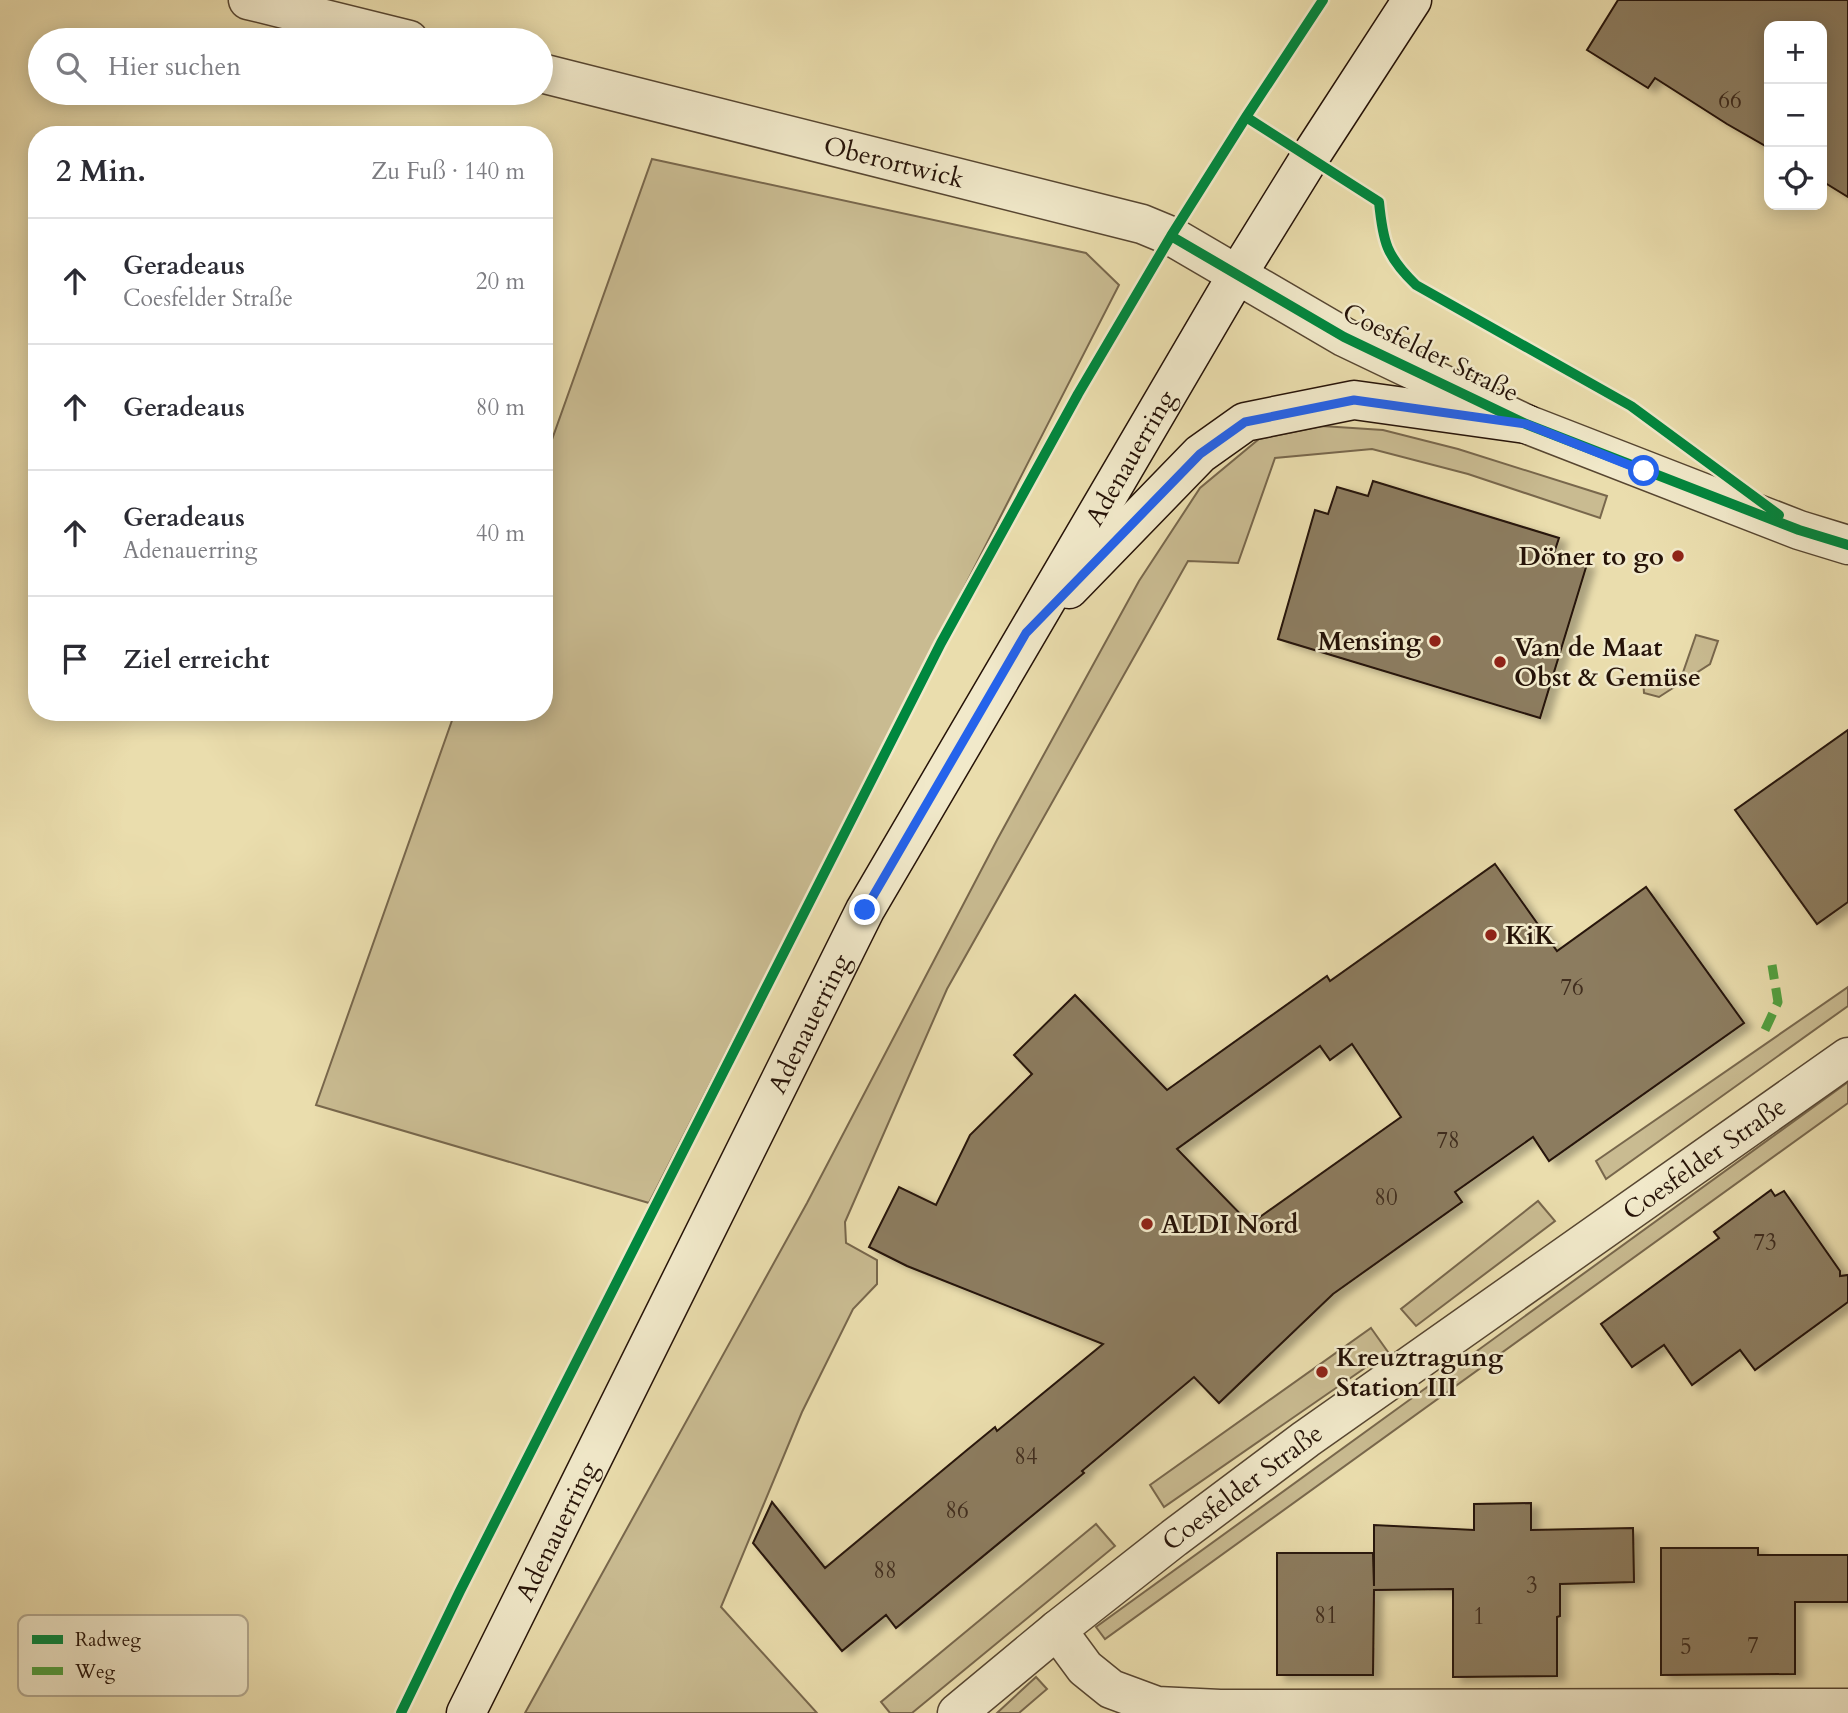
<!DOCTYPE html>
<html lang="de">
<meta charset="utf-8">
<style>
body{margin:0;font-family:Cardo,serif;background:#f2f2f3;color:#2b2b33}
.controls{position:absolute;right:21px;top:21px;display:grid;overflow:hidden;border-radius:14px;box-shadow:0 4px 18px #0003}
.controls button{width:63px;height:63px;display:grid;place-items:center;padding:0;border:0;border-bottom:2px solid #e1e1e2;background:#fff;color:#2b2b33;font:35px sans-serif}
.stop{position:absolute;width:21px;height:21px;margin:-16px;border:5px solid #2563eb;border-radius:50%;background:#fff}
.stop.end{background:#2563eb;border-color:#fff;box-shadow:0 2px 7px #0008}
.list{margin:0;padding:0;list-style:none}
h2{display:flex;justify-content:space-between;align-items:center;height:91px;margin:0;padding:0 28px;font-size:30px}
h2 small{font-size:23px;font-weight:400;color:#7c7c81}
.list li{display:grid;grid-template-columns:46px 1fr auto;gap:21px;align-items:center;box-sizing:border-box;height:126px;padding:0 28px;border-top:2px solid #e1e1e2}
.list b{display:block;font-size:26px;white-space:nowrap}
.list p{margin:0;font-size:23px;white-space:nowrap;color:#7c7c81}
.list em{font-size:23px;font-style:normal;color:#7c7c81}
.icon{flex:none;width:38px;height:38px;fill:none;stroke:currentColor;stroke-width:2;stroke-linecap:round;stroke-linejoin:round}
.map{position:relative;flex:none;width:1848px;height:1713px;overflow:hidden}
.search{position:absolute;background:#fff;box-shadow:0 4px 18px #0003;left:28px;top:28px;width:525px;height:77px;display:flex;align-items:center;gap:18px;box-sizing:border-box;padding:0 24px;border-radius:38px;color:#7c7c81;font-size:26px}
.panel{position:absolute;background:#fff;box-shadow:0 4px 18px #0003;left:28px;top:126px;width:525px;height:595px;border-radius:28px}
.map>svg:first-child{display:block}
.green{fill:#c9bb91;stroke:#78674c;stroke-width:2}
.building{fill:#8c7c5e;stroke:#261308;stroke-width:2;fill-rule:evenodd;filter:url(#shadow)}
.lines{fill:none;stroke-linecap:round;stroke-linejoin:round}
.minor-casing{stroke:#574631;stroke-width:41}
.secondary-casing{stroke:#261308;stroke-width:41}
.minor{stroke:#f1e9ca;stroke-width:38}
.secondary{stroke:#f1e9ca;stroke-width:38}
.quiet{stroke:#50a03e;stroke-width:9;stroke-dasharray:18 9;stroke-linecap:butt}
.cycleway-casing{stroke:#f1e9ca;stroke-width:15}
.cycleway{stroke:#00873e;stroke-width:10}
.route{stroke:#2563eb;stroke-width:9}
.poi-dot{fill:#8f2418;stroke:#f1e9ca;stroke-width:2.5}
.labels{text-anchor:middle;stroke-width:5;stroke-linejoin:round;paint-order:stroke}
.number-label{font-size:23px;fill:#402d1e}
.street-label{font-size:26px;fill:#261308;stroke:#f1e9ca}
.poi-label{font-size:26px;font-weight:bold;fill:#261308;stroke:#f1e9ca;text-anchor:start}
.key{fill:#f1e9ca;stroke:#b4a990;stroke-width:2}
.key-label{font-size:19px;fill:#261308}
</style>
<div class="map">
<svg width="1848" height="1713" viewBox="0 0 1848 1713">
<defs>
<filter id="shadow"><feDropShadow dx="8" dy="4.5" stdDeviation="3.5" flood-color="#0004"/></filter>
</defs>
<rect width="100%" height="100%" fill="#eaddad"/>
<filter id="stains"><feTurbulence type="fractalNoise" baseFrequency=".00286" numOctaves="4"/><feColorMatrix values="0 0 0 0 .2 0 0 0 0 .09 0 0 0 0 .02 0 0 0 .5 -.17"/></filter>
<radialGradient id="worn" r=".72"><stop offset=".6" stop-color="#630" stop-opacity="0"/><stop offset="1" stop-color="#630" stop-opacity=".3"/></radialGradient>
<path class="green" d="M 652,159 L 1086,253 L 1119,285 L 649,1203 L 316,1105 L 455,712 L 544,712 L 544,462 Z
M 1322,426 L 1383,430 L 1458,449 L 1607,496 L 1600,518 L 1468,474 L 1372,449 L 1275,458 L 1238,563 L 1188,561 L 947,989 L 845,1222 L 846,1243 L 877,1260 L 877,1284 L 853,1309 L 802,1412 L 721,1607 L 817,1713 L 525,1713 L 807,1203 L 997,840 L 1139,581 L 1200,488 L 1259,439 Z
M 1696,635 L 1718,641 L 1710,664 L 1659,697 L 1644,693 L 1643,678 L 1671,685 L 1680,681 Z
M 1848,987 L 1848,1006 L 1606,1179 L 1596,1161 Z
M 1848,1082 L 1848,1103 L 1105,1639 L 1096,1627 Z
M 1538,1201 L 1555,1221 L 1416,1326 L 1401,1309 Z
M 1371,1328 L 1388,1352 L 1164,1507 L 1150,1485 Z
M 1096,1524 L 1115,1546 L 912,1713 L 890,1713 L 881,1702 Z
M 1036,1677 L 1047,1689 L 1019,1713 L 997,1713 Z"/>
<path class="building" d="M 1618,0 L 1848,0 L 1848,197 L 1822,181 L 1822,26 L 1769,26 L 1769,148 L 1727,124 L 1655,78 L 1648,88 L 1587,50 Z
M 1373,481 L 1559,538 L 1554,553 L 1587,564 L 1540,718 L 1278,639 L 1315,510 L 1328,514 L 1337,487 L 1368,496 Z
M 1848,730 L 1848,902 L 1817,924 L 1735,810 Z
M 1495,864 L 1557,951 L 1646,887 L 1744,1023 L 1549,1161 L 1533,1137 L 1455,1192 L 1462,1202 L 1333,1294 L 1219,1403 L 1194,1377 L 1082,1471 L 1084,1473 L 896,1628 L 886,1615 L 842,1651 L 753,1543 L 772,1502 L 825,1568 L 967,1450 L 995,1427 L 997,1431 L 1103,1344 L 907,1266 L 869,1247 L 899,1187 L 936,1205 L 970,1135 L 1032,1074 L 1014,1055 L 1075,995 L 1167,1090 L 1327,976 L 1330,981 ZM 1352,1044 L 1401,1117 L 1250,1224 L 1177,1149 L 1320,1046 L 1330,1060 Z
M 1771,1190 L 1775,1196 L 1784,1191 L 1840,1271 L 1840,1276 L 1848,1275 L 1848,1302 L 1755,1370 L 1740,1350 L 1692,1385 L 1664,1345 L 1632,1367 L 1601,1324 L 1719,1238 L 1714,1232 Z
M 1531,1503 L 1531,1530 L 1633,1528 L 1634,1582 L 1560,1584 L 1560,1616 L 1557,1617 L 1557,1676 L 1453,1677 L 1453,1589 L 1374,1590 L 1373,1675 L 1277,1675 L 1277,1553 L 1373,1553 L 1374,1586 L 1374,1525 L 1474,1530 L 1474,1504 Z
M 1661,1548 L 1758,1548 L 1758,1555 L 1848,1555 L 1848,1602 L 1795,1602 L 1795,1674 L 1661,1675 Z"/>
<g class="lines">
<g class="minor-casing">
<g id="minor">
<path d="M 248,0 L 409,40"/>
<path id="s1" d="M 541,73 L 1142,224 L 1171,236 L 1344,337 L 1526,424 L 1799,530 L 1848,545"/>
<path d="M 1057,1630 L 1085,1668 L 1111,1689 L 1157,1706 L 1220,1709 L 1848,1708"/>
<path id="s2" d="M 957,1713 L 1057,1630 L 1174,1538 L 1306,1439 L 1848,1057"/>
</g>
</g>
<g class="secondary-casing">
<g id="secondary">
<path d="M 1069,589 L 1200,454 L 1245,422 L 1354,400 L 1526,424"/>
<path id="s3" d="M 466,1713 L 865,910 L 1237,275 L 1310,157 L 1412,0"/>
</g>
</g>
<use href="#minor" class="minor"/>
<use href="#secondary" class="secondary"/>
<path class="quiet" d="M 1765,1030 L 1778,1002 L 1772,965"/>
<g class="cycleway-casing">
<path id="cycleway" d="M 1246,117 L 1379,202 C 1383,242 1386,256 1416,285 L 1631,406 L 1779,515
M 1171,236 L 1344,337 L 1526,424 L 1799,530 L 1848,545
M 401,1713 L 460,1591 L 941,643 L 1078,394 L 1171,236 L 1246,117 L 1323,0"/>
</g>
<use href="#cycleway" class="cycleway"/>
</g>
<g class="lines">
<path class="route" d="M 865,910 L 1026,633 L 1200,454 L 1245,422 L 1354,400 L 1526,424 L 1644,471"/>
</g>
<g class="poi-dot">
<circle cx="1678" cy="556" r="7"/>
<circle cx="1435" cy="641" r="7"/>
<circle cx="1500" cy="662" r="7"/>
<circle cx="1491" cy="935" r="7"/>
<circle cx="1147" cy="1224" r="7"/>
<circle cx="1322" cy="1372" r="7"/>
</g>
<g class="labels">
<g class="number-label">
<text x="1730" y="108">66</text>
<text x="1572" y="995">76</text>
<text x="1448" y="1148">78</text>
<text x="1386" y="1205">80</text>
<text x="1765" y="1250">73</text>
<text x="1026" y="1464">84</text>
<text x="957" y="1518">86</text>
<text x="885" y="1578">88</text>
<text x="1532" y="1593">3</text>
<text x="1326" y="1623">81</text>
<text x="1479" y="1624">1</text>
<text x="1753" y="1653">7</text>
<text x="1686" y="1654">5</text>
</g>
<g class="street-label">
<text dy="9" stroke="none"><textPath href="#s1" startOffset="364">Oberortwick</textPath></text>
<text transform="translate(1431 352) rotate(26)" y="9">Coesfelder Straße</text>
<text dy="9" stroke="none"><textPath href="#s3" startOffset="1421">Adenauerring</textPath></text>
<text dy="9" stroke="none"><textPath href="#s3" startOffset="770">Adenauerring</textPath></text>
<text dy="9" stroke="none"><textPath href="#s2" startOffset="931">Coesfelder Straße</textPath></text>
<text dy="9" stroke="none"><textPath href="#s2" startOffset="364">Coesfelder Straße</textPath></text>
<text dy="9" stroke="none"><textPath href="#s3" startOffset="203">Adenauerring</textPath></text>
</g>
<g class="poi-label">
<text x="1664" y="565" text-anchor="end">Döner to go</text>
<text x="1421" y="650" text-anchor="end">Mensing</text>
<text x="1514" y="656">Van de Maat<tspan x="1514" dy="30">Obst &amp; Gemüse</tspan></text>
<text x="1505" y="944">KiK</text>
<text x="1161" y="1233">ALDI Nord</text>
<text x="1336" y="1366">Kreuztragung<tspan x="1336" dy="30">Station III</tspan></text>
</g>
</g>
<rect x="18" y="1615" width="230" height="81" rx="10" class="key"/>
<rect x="32" y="1635" width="31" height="9" fill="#00873e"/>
<rect x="32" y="1667" width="31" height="8" fill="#50a03e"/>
<g class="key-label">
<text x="75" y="1646">Radweg</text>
<text x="75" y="1678">Weg</text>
</g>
<rect width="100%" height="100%" filter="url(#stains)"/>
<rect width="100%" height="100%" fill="url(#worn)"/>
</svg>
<div class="controls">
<button>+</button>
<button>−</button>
<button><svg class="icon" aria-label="locate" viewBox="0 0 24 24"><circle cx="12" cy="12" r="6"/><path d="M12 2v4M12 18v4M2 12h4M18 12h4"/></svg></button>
</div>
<div class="stop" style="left:1644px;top:471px"></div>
<div class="stop end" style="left:865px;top:910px"></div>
<div class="search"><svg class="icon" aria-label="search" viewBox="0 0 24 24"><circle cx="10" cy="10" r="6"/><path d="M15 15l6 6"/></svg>Hier suchen</div>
<section class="panel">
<h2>2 Min.<small>Zu Fuß · 140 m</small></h2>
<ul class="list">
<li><svg class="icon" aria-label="ahead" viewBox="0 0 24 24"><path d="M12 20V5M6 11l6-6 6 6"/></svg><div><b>Geradeaus</b><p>Coesfelder Straße</p></div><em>20 m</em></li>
<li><svg class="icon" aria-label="ahead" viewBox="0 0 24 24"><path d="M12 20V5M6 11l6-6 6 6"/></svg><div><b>Geradeaus</b></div><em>80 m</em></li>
<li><svg class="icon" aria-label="ahead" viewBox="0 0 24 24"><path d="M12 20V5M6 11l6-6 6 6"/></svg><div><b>Geradeaus</b><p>Adenauerring</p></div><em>40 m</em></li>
<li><svg class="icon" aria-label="arrive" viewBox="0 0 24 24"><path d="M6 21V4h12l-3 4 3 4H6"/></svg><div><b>Ziel erreicht</b></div></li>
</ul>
</section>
</div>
